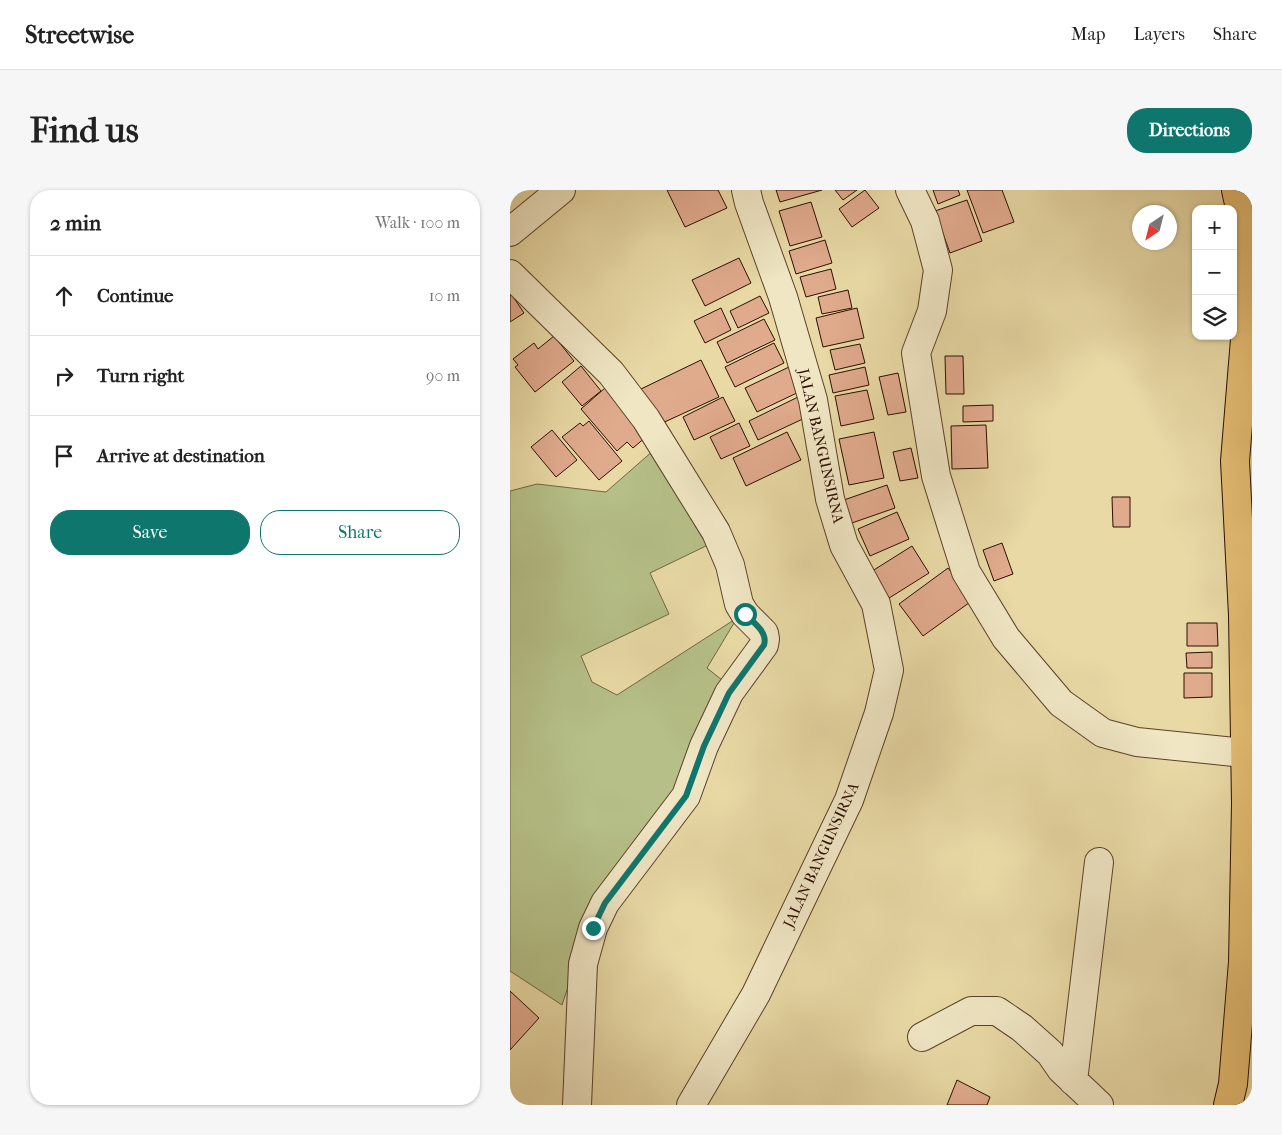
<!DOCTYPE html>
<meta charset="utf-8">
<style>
body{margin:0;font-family:"IM FELL French Canon",serif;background:#f6f6f6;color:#222}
.controls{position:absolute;right:15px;top:15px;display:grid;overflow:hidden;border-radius:10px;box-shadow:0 1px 4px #0004}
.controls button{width:45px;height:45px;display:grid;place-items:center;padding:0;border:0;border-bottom:1px solid #e0e0e0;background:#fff;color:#222;font:25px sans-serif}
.compass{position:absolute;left:622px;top:15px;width:45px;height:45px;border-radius:50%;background:#fff;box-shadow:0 1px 4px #0004;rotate:215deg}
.stop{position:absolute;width:15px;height:15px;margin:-11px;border:4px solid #0f766e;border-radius:50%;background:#fff}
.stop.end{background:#0f766e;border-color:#fff;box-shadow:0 1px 5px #0008}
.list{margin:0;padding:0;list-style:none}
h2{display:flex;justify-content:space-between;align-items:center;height:65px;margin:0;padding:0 20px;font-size:21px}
h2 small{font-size:16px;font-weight:400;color:#767676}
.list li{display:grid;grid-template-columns:32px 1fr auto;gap:15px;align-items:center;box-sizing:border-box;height:80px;padding:0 20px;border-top:1px solid #e0e0e0}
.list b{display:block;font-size:19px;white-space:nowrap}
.list em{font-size:16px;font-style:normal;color:#767676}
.actions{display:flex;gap:10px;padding:15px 20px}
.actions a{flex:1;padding:11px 0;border:1px solid #0f766e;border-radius:20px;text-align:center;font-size:18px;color:#0f766e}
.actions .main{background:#0f766e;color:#fff}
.icon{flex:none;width:28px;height:28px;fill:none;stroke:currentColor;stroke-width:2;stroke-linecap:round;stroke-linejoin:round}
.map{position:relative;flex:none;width:742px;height:915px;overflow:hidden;border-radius:20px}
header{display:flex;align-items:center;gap:30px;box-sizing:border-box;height:70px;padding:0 25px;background:#fff;border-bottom:1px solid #e0e0e0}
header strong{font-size:24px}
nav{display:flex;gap:28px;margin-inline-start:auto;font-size:18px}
.intro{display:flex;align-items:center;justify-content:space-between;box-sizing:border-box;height:120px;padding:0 30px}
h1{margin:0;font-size:35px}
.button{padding:12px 22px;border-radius:20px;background:#0f766e;color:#fff;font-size:18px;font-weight:700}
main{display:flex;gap:30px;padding:0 30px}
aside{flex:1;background:#fff;border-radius:20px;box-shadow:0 1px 4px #0004}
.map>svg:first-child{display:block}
.green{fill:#b5bf87;stroke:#706644}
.building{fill:#e0aa8d;stroke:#2c0e00}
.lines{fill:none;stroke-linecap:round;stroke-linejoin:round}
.minor-casing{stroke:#5b4129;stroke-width:30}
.trunk-casing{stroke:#2c0e00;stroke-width:30}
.minor{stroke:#f0e6c4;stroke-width:28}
.trunk{stroke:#e4bc72;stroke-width:28}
.route{stroke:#0f766e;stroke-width:6}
.labels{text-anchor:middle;stroke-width:4;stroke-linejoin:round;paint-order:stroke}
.street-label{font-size:15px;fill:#2c0e00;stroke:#f0e6c4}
</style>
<header>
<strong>Streetwise</strong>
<nav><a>Map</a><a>Layers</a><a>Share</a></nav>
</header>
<div class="intro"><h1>Find us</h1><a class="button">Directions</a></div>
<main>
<aside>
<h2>2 min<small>Walk · 100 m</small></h2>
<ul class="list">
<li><svg class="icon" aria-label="ahead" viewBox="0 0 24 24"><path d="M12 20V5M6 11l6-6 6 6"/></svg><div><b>Continue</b></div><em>10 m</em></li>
<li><svg class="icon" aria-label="right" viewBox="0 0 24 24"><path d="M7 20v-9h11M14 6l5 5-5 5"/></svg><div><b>Turn right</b></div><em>90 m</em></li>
<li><svg class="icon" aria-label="arrive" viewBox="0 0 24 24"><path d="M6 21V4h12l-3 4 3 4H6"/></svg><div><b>Arrive at destination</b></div></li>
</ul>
<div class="actions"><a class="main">Save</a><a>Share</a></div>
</aside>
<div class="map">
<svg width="742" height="915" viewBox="0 0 742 915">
<rect width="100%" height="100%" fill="#e8d9a5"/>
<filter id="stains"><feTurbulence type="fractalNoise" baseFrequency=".004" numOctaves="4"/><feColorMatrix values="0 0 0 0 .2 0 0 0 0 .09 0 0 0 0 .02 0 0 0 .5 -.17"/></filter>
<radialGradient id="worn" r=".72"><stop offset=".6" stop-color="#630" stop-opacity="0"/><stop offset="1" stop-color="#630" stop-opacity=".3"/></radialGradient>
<path class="green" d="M 144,260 L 198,355 L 140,383 L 159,424 L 71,466 L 82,492 L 107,505 L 227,428 L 197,478 L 217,494 L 168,599 L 91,698 L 52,815 L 0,781 L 0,301 L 27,294 L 96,302 Z"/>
<path class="building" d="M 157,0 L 208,0 L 217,18 L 175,37 Z
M 266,0 L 312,0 L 270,12 Z
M 325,0 L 347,0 L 333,10 Z
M 355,0 L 369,18 L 342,37 L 329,19 Z
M 423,0 L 448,0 L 450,5 L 428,14 Z
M 457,0 L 492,0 L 504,32 L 473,43 Z
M 457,10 L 472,51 L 440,63 L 425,21 Z
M 301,12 L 312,47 L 280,56 L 269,21 Z
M 315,50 L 322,73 L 286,84 L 279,61 Z
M 229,68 L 241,93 L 195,116 L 182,90 Z
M 321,79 L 326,99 L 296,107 L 290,87 Z
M 338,100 L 342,118 L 312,124 L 308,107 Z
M 0,102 L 14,123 L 0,132 Z
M 250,106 L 259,123 L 228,138 L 220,121 Z
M 211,118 L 221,140 L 195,153 L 184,131 Z
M 347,118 L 354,148 L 313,157 L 306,128 Z
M 254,129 L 265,150 L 217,173 L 207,152 Z
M 44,146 L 64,171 L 25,202 L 5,177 L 8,175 L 3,169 L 24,153 L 28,159 Z
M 264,153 L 274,173 L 225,197 L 215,177 Z
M 350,154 L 355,173 L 325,180 L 320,160 Z
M 435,166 L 453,166 L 454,204 L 436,204 Z
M 191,170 L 209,207 L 148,235 L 131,199 Z
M 71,176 L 91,201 L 72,216 L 52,192 Z
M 279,177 L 291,201 L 247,222 L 235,198 Z
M 355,177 L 359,195 L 323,203 L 319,185 Z
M 388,183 L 396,222 L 378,225 L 369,187 Z
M 95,198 L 137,246 L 123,258 L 117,252 L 107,261 L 71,219 Z
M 357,200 L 364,229 L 331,236 L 325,206 Z
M 213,207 L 225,231 L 184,250 L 173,227 Z
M 288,207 L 297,227 L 248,250 L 239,231 Z
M 483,215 L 483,231 L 453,232 L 453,216 Z
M 79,231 L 112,271 L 89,290 L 52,247 L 70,233 L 73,236 Z
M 229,233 L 240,256 L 211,269 L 200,247 Z
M 476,235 L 478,278 L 442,279 L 441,236 Z
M 42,240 L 67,270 L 46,287 L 21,257 Z
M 277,242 L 291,270 L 236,296 L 223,268 Z
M 364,242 L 374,288 L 339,295 L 329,249 Z
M 401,258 L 408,288 L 390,291 L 383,262 Z
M 377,295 L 385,318 L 339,334 L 331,311 Z
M 602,307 L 620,307 L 620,337 L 603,337 Z
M 387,322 L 399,349 L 360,366 L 348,339 Z
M 492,353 L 503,384 L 484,391 L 473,360 Z
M 402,356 L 419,383 L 376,410 L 359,383 Z
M 438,378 L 463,410 L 413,446 L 389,414 Z
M 677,433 L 707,433 L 708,456 L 677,456 Z
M 702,462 L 702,478 L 677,478 L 676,463 Z
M 674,483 L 702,483 L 702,507 L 674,508 Z
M 0,801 L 29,828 L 0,860 Z
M 447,890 L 480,907 L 477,915 L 437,915 Z"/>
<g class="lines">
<g class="minor-casing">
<path id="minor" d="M 400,0 L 415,31 L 428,80 L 422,121 L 406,163 L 426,286 L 456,382 L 496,448 L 551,513 L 593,543 L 627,552 L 734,563
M 0,42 L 51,0
M 0,84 L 101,183 L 136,229 L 206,342 L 220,375 L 229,414 L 235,424 L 254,443 L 255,449 L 254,455 L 219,503 L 194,556 L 176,606 L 95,713 L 83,738 L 73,774 L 67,915
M 412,847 L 461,821 L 487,821 L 512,838 L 540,863 L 551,879 L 589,915
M 563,891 L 589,672
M 181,915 L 246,804 L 339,610 L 369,523 L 379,480 L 366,414 L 334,355 L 320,309 L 303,210 L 273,107 L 239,13 L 236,0"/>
</g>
<g class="trunk-casing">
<path id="trunk" d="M 718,915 L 723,894 L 733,772 L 736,613 L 733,425 L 725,271 L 738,113 L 739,60 L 726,0"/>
</g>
<use href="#minor" class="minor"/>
<use href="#trunk" class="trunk"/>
</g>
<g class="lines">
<path class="route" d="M 83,738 L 95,713 L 176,606 L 194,556 L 219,503 L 254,455 C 258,442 244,433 235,424"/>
</g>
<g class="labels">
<g class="street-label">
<text transform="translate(311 256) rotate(77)" y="5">JALAN BANGUNSIRNA</text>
<text transform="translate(311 665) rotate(-65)" y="5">JALAN BANGUNSIRNA</text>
</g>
</g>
<rect width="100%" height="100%" filter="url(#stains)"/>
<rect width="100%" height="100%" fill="url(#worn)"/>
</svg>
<div class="controls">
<button>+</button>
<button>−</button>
<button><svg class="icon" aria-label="layers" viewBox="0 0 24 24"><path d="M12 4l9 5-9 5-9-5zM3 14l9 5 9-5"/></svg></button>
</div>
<svg class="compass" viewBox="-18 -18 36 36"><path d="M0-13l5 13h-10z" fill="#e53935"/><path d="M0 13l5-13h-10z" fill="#767676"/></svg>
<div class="stop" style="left:235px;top:424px"></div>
<div class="stop end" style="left:83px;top:738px"></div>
</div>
</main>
